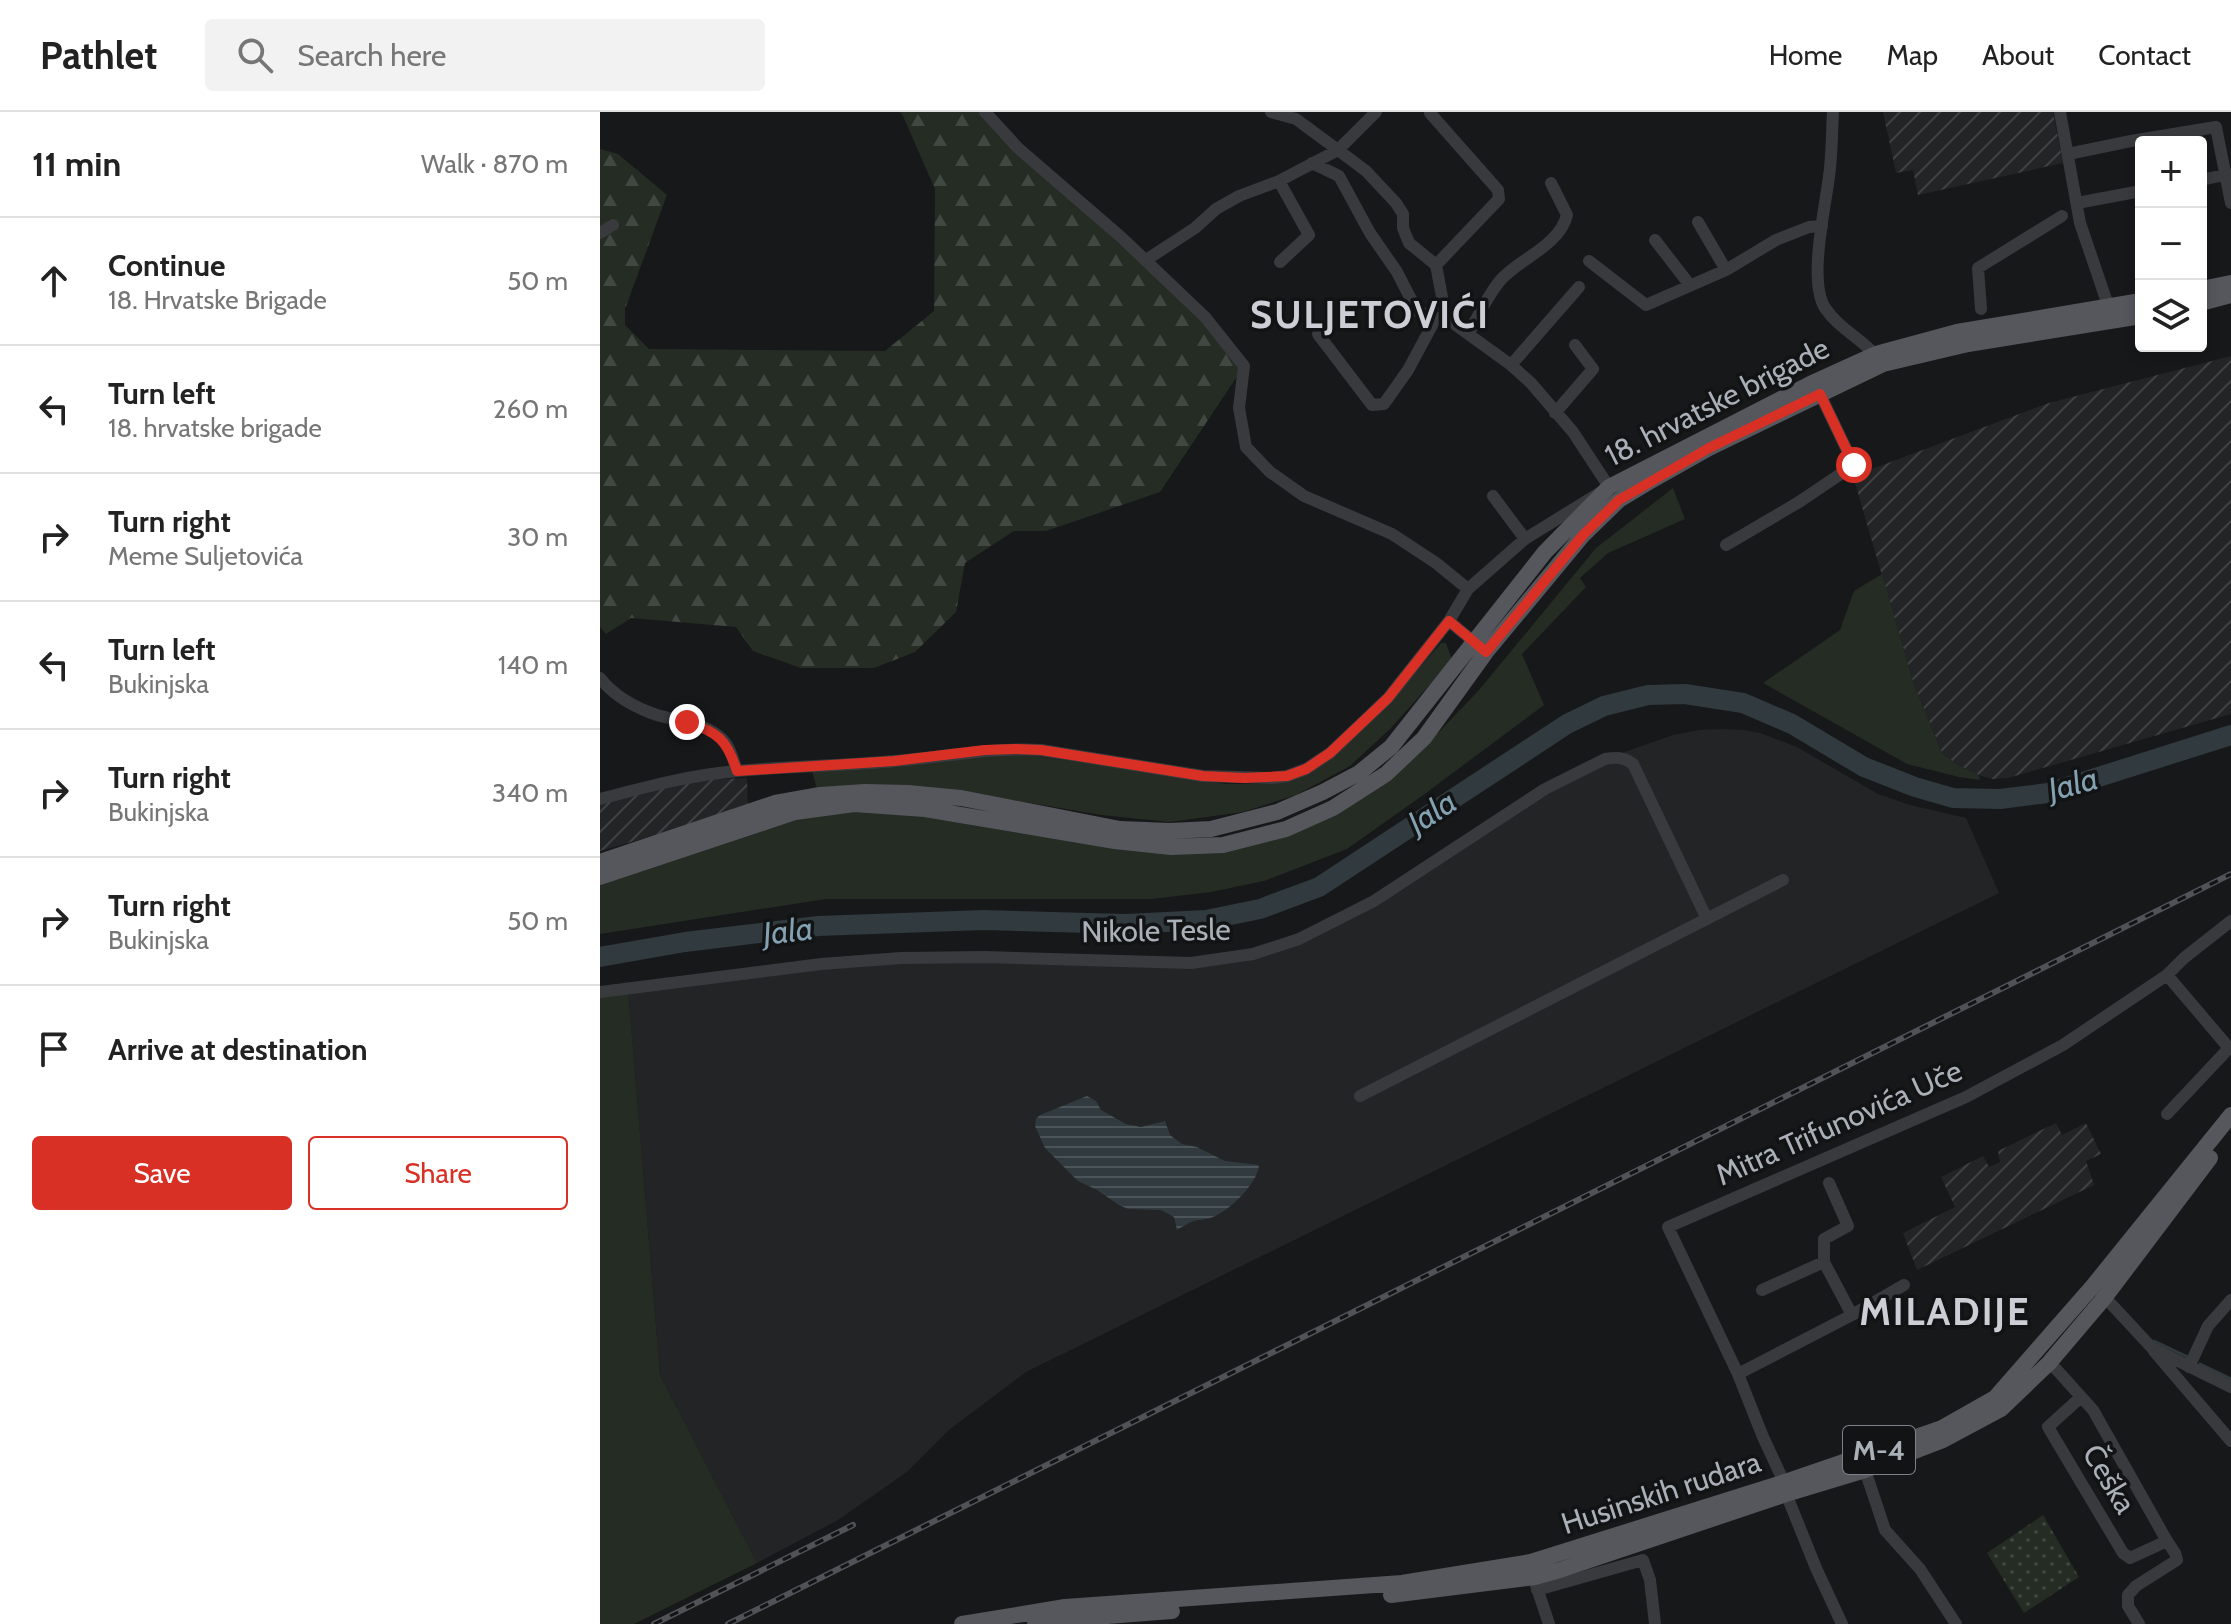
<!DOCTYPE html>
<meta charset="utf-8">
<style>
body{margin:0;font-family:Cabin,sans-serif;background:#f2f2f2;color:#222}
.controls{position:absolute;right:24px;top:24px;display:grid;overflow:hidden;border-radius:8px;box-shadow:0 4px 12px #0003}
.controls button{width:72px;height:72px;display:grid;place-items:center;padding:0;border:0;border-bottom:2px solid #e0e0e0;background:#fff;color:#222;font:40px sans-serif}
.stop{position:absolute;width:24px;height:24px;margin:-18px;border:6px solid #d93025;border-radius:50%;background:#fff}
.stop.end{background:#d93025;border-color:#fff;box-shadow:0 2px 8px #0008}
.list{margin:0;padding:0;list-style:none}
h2{display:flex;justify-content:space-between;align-items:center;height:104px;margin:0;padding:0 32px;font-size:34px}
h2 small{font-size:26px;font-weight:400;color:#767676}
.list li{display:grid;grid-template-columns:52px 1fr auto;gap:24px;align-items:center;box-sizing:border-box;height:128px;padding:0 32px;border-top:2px solid #e0e0e0}
.list b{display:block;font-size:30px;white-space:nowrap}
.list p{margin:0;font-size:26px;white-space:nowrap;color:#767676}
.list em{font-size:26px;font-style:normal;color:#767676}
.actions{display:flex;gap:16px;padding:24px 32px}
.actions a{flex:1;padding:18px 0;border:2px solid #d93025;border-radius:8px;text-align:center;font-size:28px;color:#d93025}
.actions .main{background:#d93025;color:#fff}
.icon{flex:none;width:44px;height:44px;fill:none;stroke:currentColor;stroke-width:2;stroke-linecap:round;stroke-linejoin:round}
.map{position:relative;flex:none;width:1631px;height:1512px;overflow:hidden}
header{display:flex;align-items:center;gap:48px;box-sizing:border-box;height:112px;padding:0 40px;background:#fff;border-bottom:2px solid #e0e0e0}
header strong{font-size:38px}
nav{display:flex;gap:44px;margin-inline-start:auto;font-size:28px}
.search{width:560px;height:72px;background:#f2f2f2;display:flex;align-items:center;gap:20px;box-sizing:border-box;padding:0 28px;border-radius:8px;color:#767676;font-size:30px}
main{display:flex}
aside{flex:1;background:#fff}
.map>svg:first-child{display:block}
.built{fill:#232426}
.industrial{fill:url(#industrial-furrows)}
.grass{fill:#242c24}
.forest{fill:url(#forest-firs)}
.park{fill:url(#park-dots)}
.water{fill:url(#water-rules)}
.lines{fill:none;stroke-linecap:round;stroke-linejoin:round}
.stream{stroke:#303a3f;stroke-width:3}
.river{stroke:#303a3f;stroke-width:20}
.minor{stroke:#393a3e;stroke-width:12}
.major{stroke:#55575d;stroke-width:16}
.rail-casing{stroke:#505257;stroke-width:6}
.rail{stroke:#121314;stroke-width:3;stroke-dasharray:9;stroke-linecap:butt}
.route{stroke:#d93025;stroke-width:10}
.labels{text-anchor:middle;stroke-width:7;stroke-linejoin:round;paint-order:stroke}
.shield{fill:#121314;stroke:#7c8187;stroke-width:2}
.shield-label{font-size:28px;font-weight:bold;fill:#aab0b8}
.street-label{font-size:30px;fill:#aab0b8;stroke:#121314}
.water-label{font-size:32px;font-style:italic;fill:#83a1b1;stroke:#121314}
.district-label{font-size:38px;font-weight:bold;letter-spacing:2px;fill:#cbcfd5;stroke:#121314}
</style>
<header>
<strong>Pathlet</strong>
<div class="search"><svg class="icon" aria-label="search" viewBox="0 0 24 24"><circle cx="10" cy="10" r="6"/><path d="M15 15l6 6"/></svg>Search here</div>
<nav><a>Home</a><a>Map</a><a>About</a><a>Contact</a></nav>
</header>
<main>
<aside>
<h2>11 min<small>Walk · 870 m</small></h2>
<ul class="list">
<li><svg class="icon" aria-label="ahead" viewBox="0 0 24 24"><path d="M12 20V5M6 11l6-6 6 6"/></svg><div><b>Continue</b><p>18. Hrvatske Brigade</p></div><em>50 m</em></li>
<li><svg class="icon" aria-label="left" viewBox="0 0 24 24"><path d="M17 20v-9H6M10 6l-5 5 5 5"/></svg><div><b>Turn left</b><p>18. hrvatske brigade</p></div><em>260 m</em></li>
<li><svg class="icon" aria-label="right" viewBox="0 0 24 24"><path d="M7 20v-9h11M14 6l5 5-5 5"/></svg><div><b>Turn right</b><p>Meme Suljetovića</p></div><em>30 m</em></li>
<li><svg class="icon" aria-label="left" viewBox="0 0 24 24"><path d="M17 20v-9H6M10 6l-5 5 5 5"/></svg><div><b>Turn left</b><p>Bukinjska</p></div><em>140 m</em></li>
<li><svg class="icon" aria-label="right" viewBox="0 0 24 24"><path d="M7 20v-9h11M14 6l5 5-5 5"/></svg><div><b>Turn right</b><p>Bukinjska</p></div><em>340 m</em></li>
<li><svg class="icon" aria-label="right" viewBox="0 0 24 24"><path d="M7 20v-9h11M14 6l5 5-5 5"/></svg><div><b>Turn right</b><p>Bukinjska</p></div><em>50 m</em></li>
<li><svg class="icon" aria-label="arrive" viewBox="0 0 24 24"><path d="M6 21V4h12l-3 4 3 4H6"/></svg><div><b>Arrive at destination</b></div></li>
</ul>
<div class="actions"><a class="main">Save</a><a>Share</a></div>
</aside>
<div class="map">
<svg width="1631" height="1512" viewBox="0 0 1631 1512">
<defs>
<pattern id="industrial-furrows" width="10" height="10" patternUnits="userSpaceOnUse" patternTransform="scale(2)"><rect width="10" height="10" fill="#232426"/><path d="M-1 1l2-2M0 10L10 0M9 11l2-2" fill="none" stroke="#404143"/></pattern>
<pattern id="forest-firs" width="22" height="20" patternUnits="userSpaceOnUse" patternTransform="scale(2)"><rect width="22" height="20" fill="#242c24"/><path d="M5 1l3.5 6h-7zM16 11l3.5 6h-7z" fill="#414842"/></pattern>
<pattern id="park-dots" width="8" height="8" patternUnits="userSpaceOnUse" patternTransform="scale(2)"><rect width="8" height="8" fill="#242c24"/><path d="M2 2h.1M6 6h.1" fill="none" stroke="#414842" stroke-width="1.8" stroke-linecap="round"/></pattern>
<pattern id="water-rules" width="6" height="5" patternUnits="userSpaceOnUse" patternTransform="scale(2)"><rect width="6" height="5" fill="#303a3f"/><path d="M0 2.5h6" fill="none" stroke="#4b5459"/></pattern>
</defs>
<rect width="100%" height="100%" fill="#171819"/>
<path class="built" d="M 1121,617 L 1144,618 L 1160,621 L 1197,635 L 1278,682 L 1310,693 L 1366,706 L 1399,781 L 426,1260 L 349,1318 L 307,1360 L 238,1408 L 157,1451 L 60,1263 L 28,876 L 301,846 L 591,851 L 699,827 L 1002,648 L 1073,623 L 1099,618 Z"/>
<path class="industrial" d="M 1283,0 L 1453,0 L 1463,51 L 1318,83 L 1313,58 L 1296,61 Z
M 1631,244 L 1631,602 L 1408,666 L 1392,667 L 1379,663 L 1356,652 L 1342,641 L 1313,570 L 1253,364 L 1449,291 Z
M 147,666 L 148,696 L 0,739 L 0,689 L 99,668 Z
M 1456,1011 L 1462,1023 L 1486,1011 L 1501,1042 L 1486,1049 L 1494,1073 L 1317,1158 L 1303,1121 L 1355,1095 L 1341,1065 L 1383,1044 L 1389,1055 L 1400,1050 L 1398,1039 Z"/>
<path class="grass" d="M 1073,376 L 1085,407 L 1008,441 L 980,466 L 986,475 L 922,542 L 944,593 L 822,684 L 747,737 L 664,769 L 611,780 L 552,787 L 226,787 L 0,822 L 0,770 L 195,706 L 250,698 L 294,699 L 548,740 L 668,728 L 816,644 L 879,578 L 996,436 Z
M 1282,462 L 1313,570 L 1342,641 L 1356,652 L 1379,663 L 1380,668 L 1359,665 L 1307,652 L 1163,571 L 1240,518 L 1254,479 Z
M 841,531 L 846,531 L 852,548 L 790,617 L 750,654 L 696,683 L 643,700 L 570,710 L 501,703 L 413,688 L 217,677 L 212,659 L 399,642 L 438,644 L 626,672 L 661,672 L 707,662 L 790,590 Z
M 28,876 L 60,1263 L 157,1451 L 34,1512 L 0,1512 L 0,880 Z"/>
<path class="forest" d="M 300,0 L 385,0 L 521,125 L 644,254 L 560,380 L 446,419 L 414,419 L 365,451 L 356,500 L 315,540 L 274,556 L 201,556 L 153,539 L 136,515 L 31,506 L 6,522 L 0,515 L 0,37 L 18,42 L 67,83 L 25,197 L 25,213 L 49,237 L 285,239 L 334,199 L 335,77 L 303,4 Z"/>
<path class="park" d="M 1443,1403 L 1479,1465 L 1424,1501 L 1387,1441 Z"/>
<path class="water" d="M 487,984 L 496,989 L 501,998 L 526,1012 L 541,1015 L 565,1009 L 570,1023 L 582,1032 L 597,1035 L 625,1049 L 659,1053 C 658,1071 629,1099 613,1105 C 607,1108 600,1107 594,1109 C 588,1111 582,1115 577,1118 L 574,1105 L 561,1098 L 528,1097 L 519,1093 L 497,1078 L 478,1069 L 445,1036 L 435,1014 L 436,1007 L 440,1003 Z"/>
<g class="lines">
<path class="stream" d="M 1554,1229 L 1590,1246
M 1600,1252 L 1631,1267"/>
<path class="river" d="M 0,845 L 85,830 L 218,814 L 384,808 L 526,812 L 606,808 L 660,797 L 719,775 L 967,612 L 1004,594 L 1048,583 L 1085,582 L 1143,591 L 1192,612 L 1264,655 L 1315,675 L 1353,686 L 1400,687 L 1448,681 L 1631,623"/>
<path class="minor" d="M 385,0 L 418,36 L 521,125 L 605,205 L 644,254 L 639,296 L 646,335 L 670,360 L 704,384 L 792,422 L 836,451 L 868,477
M 671,0 L 696,7 L 738,38 L 766,59 L 796,91 L 803,102 L 803,116 L 809,131 L 836,153 L 846,206
M 1233,0 C 1232,18 1232,37 1230,56 C 1227,90 1207,167 1225,196 C 1240,218 1263,227 1279,247
M 1460,0 L 1480,111 L 1509,196
M 830,1 L 898,78 L 899,87 L 836,153
M 1468,42 L 1531,29 L 1616,15 L 1631,91
M 1601,68 L 1629,62
M 679,69 L 709,123 L 680,150
M 1477,91 L 1541,79
M 1098,110 L 1126,158
M 0,121 L 13,113
M 1055,128 L 1089,172
M 546,148 L 595,116 L 616,97 L 639,84 L 679,69 L 738,38 L 776,0
M 989,149 L 1046,193 L 1126,158 L 1176,128 L 1209,115 L 1222,114
M 1381,197 L 1378,156 L 1462,104
M 869,221 C 878,204 887,185 899,170 C 916,148 959,135 967,103 L 951,71
M 718,222 L 772,293 L 784,292 L 808,258 L 836,206
M 911,253 L 979,175
M 955,301 L 993,257 L 975,233
M 893,384 L 925,427
M 1126,433 L 1199,390 L 1254,353 L 1220,282
M 849,509 L 880,535
M 0,566 C 14,584 36,596 57,603 C 77,609 104,610 121,626 C 130,634 133,647 137,659
M 0,687 C 45,675 90,663 137,659 C 190,654 243,654 295,649 C 344,645 392,635 441,638 L 603,664 L 672,666 L 687,664 L 706,657 L 730,641 L 788,586 L 849,509 L 868,477 L 925,427 L 1009,375 L 973,320 L 931,271 L 911,253 L 846,206 L 836,206 L 817,199 L 797,160 L 770,121 L 739,64 L 712,51
M 1567,863 L 1629,936 L 1567,1002
M 0,880 L 221,852 L 301,846 L 385,845 L 591,851 L 653,842 L 699,827 L 774,789 L 945,677 L 1005,647 C 1016,645 1024,645 1033,652 L 1107,807
M 760,984 L 1183,768
M 1229,1071 L 1248,1114 L 1224,1127 L 1224,1150 L 1252,1203
M 1162,1178 L 1224,1150
M 1500,1180 L 1552,1236 L 1631,1275
M 1554,1239 L 1631,1329
M 1449,1251 L 1456,1257 L 1493,1298 L 1567,1429 L 1530,1446 L 1523,1441 L 1448,1315 L 1481,1285
M 1589,1255 L 1608,1214 L 1631,1188
M 1138,1262 L 1252,1203 L 1304,1173
M 1265,1358 L 1285,1418 L 1320,1457 L 1356,1512
M 936,1473 L 949,1512
M 937,1478 L 1043,1448 L 1050,1468 L 1055,1512
M 1242,1512 L 1216,1456 L 1189,1389 L 1189,1381 L 1163,1325 L 1138,1262 L 1068,1115 L 1366,985 L 1463,933 L 1567,863 L 1584,846 L 1631,809
M 1539,1512 L 1528,1494 L 1528,1483 L 1536,1474 L 1577,1448 L 1575,1441 L 1567,1429"/>
<path class="major" d="M 1601,177 L 1631,171
M 1601,191 L 1631,183
M 0,750 L 175,691 L 220,683 L 265,680 L 308,681 L 361,686 L 520,717 L 570,719 L 611,717 L 677,700 L 723,680 L 759,661 L 791,635 L 945,440 L 1009,375 L 1210,272 L 1276,242 L 1357,220 L 1541,189
M 0,765 L 195,700 L 254,692 L 325,697 L 515,729 L 571,735 L 623,733 L 686,717 L 733,696 L 786,662 L 824,626 L 886,540 L 983,423 L 1019,388 L 1054,367 L 1109,336 L 1283,252 L 1368,232 L 1541,204
M 791,1483 L 935,1465 L 960,1458 L 1189,1381 L 1265,1358 L 1343,1328 L 1401,1297 L 1449,1251 L 1505,1185 L 1610,1046
M 362,1512 L 465,1495 L 802,1471 L 931,1450 L 1185,1370 L 1342,1316 L 1395,1286 L 1493,1174 L 1631,1003
M 435,1512 L 469,1507 L 572,1499"/>
<g class="rail-casing">
<path id="rail" d="M 54,1512 L 253,1413
M 128,1512 L 1631,762"/>
</g>
<use href="#rail" class="rail"/>
</g>
<g class="lines">
<path class="route" d="M 87,610 C 118,620 127,628 137,659 L 294,649 L 385,638 L 415,637 L 441,638 L 603,664 L 644,666 L 687,664 L 706,657 L 730,641 L 788,586 L 849,509 L 886,540 L 983,423 L 1019,388 L 1109,336 L 1220,282 L 1254,353"/>
</g>
<g class="labels">
<rect class="shield" x="1243" y="1314" width="72" height="48" rx="6"/>
<g class="shield-label">
<text x="1279" y="1348">M-4</text>
</g>
<g class="street-label">
<text transform="translate(1117 290) rotate(-27)" y="10">18. hrvatske brigade</text>
<text transform="translate(556 819) rotate(-1)" y="10">Nikole Tesle</text>
<text transform="translate(1239 1011) rotate(-24)" y="10">Mitra Trifunovića Uče</text>
<text transform="translate(1509 1367) rotate(59)" y="10">Češka</text>
<text transform="translate(1061 1381) rotate(-18)" y="10">Husinskih rudara</text>
</g>
<g class="water-label">
<text transform="translate(1473 672) rotate(-15)" y="11">Jala</text>
<text transform="translate(832 700) rotate(-33)" y="11">Jala</text>
<text transform="translate(188 819) rotate(-7)" y="11">Jala</text>
</g>
<g class="district-label">
<text x="770" y="216">SULJETOVIĆI</text>
<text x="1345" y="1213">MILADIJE</text>
</g>
</g>
</svg>
<div class="controls">
<button>+</button>
<button>−</button>
<button><svg class="icon" aria-label="layers" viewBox="0 0 24 24"><path d="M12 4l9 5-9 5-9-5zM3 14l9 5 9-5"/></svg></button>
</div>
<div class="stop" style="left:1254px;top:353px"></div>
<div class="stop end" style="left:87px;top:610px"></div>
</div>
</main>
